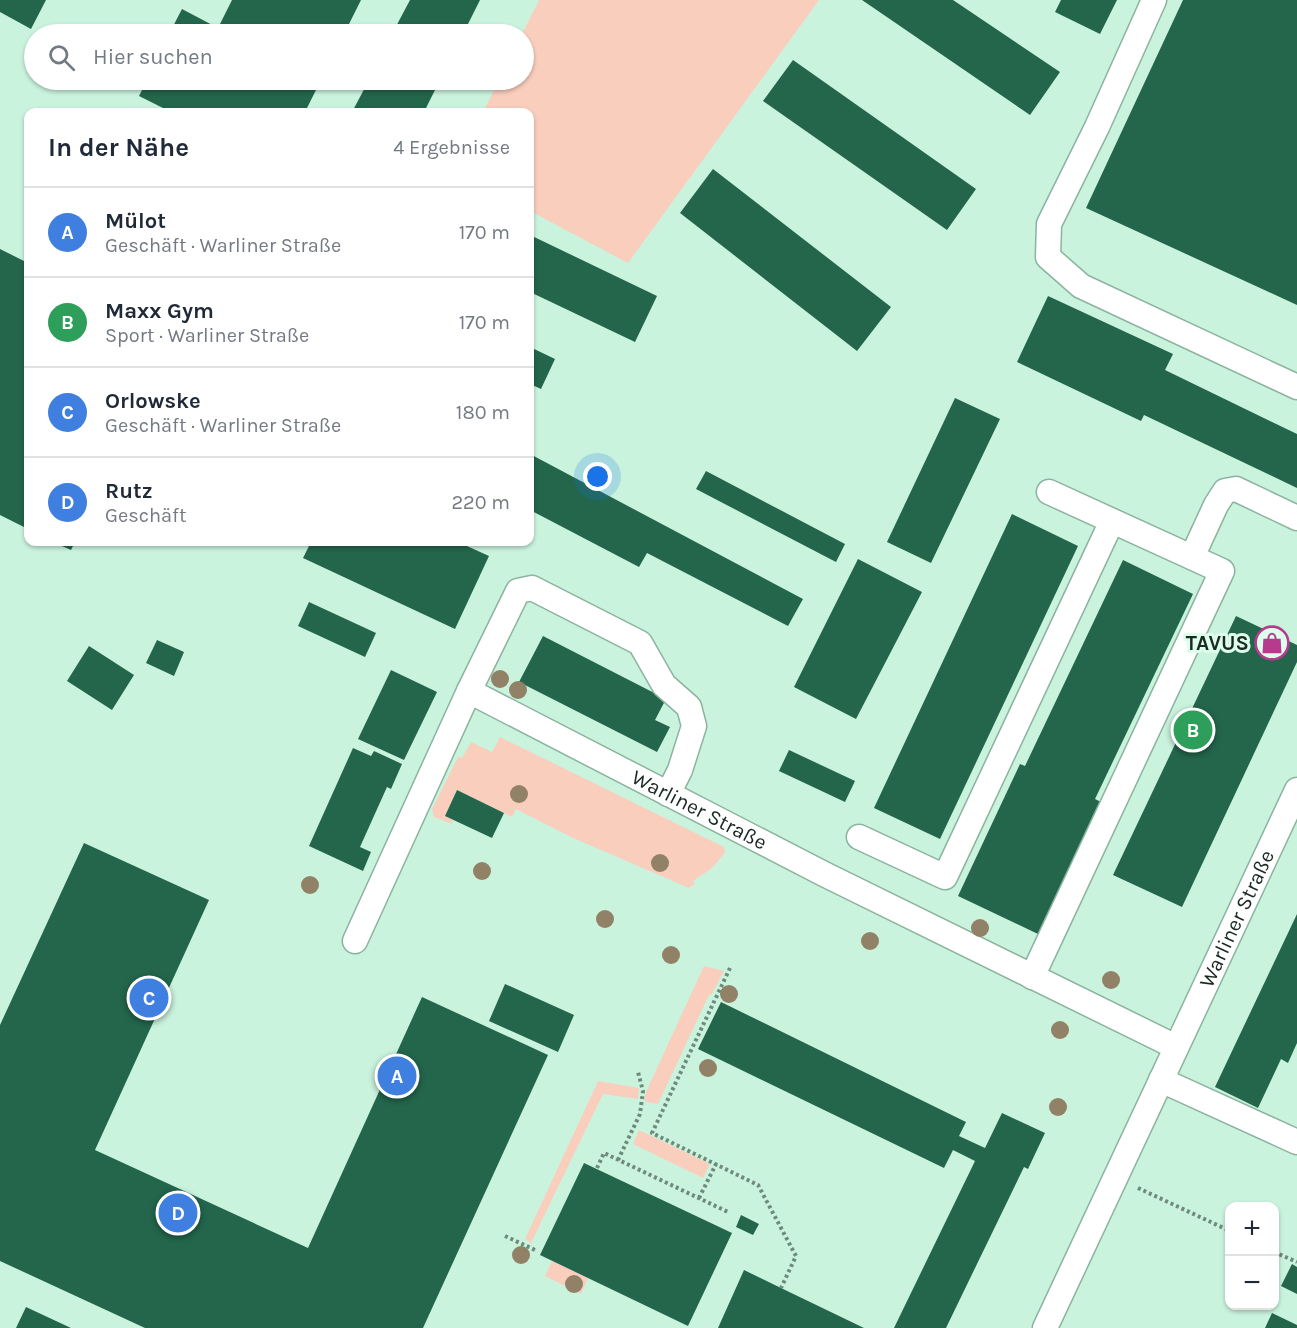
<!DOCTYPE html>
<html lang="de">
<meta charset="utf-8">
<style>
body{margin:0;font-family:Karla,sans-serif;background:#f6f6f7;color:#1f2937}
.controls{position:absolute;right:18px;bottom:18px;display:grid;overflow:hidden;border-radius:12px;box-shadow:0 2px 4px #0004}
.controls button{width:54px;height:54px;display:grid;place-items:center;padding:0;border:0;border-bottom:2px solid #e0e1e3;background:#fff;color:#1f2937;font:30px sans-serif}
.you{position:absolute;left:598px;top:477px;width:21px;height:21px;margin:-15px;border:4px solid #fff;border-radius:50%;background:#1a73e8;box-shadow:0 0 0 9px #1a73e833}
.badge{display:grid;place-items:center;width:39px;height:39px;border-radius:50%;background:#d93025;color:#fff;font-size:20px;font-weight:700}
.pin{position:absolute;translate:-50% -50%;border:3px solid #fff;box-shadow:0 2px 6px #0006}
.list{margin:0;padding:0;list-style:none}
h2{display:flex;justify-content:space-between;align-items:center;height:78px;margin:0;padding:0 24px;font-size:26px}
h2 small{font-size:20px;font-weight:400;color:#747a83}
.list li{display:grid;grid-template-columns:39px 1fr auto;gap:18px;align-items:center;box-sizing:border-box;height:90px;padding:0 24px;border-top:2px solid #e0e1e3}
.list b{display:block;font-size:22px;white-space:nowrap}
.list p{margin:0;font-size:20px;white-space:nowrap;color:#747a83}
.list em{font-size:20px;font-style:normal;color:#747a83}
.icon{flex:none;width:33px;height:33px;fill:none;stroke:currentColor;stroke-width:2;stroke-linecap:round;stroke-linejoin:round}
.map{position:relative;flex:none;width:1297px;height:1328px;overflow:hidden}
.search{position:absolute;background:#fff;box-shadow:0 2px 4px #0004;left:24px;top:24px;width:510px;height:66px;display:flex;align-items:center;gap:15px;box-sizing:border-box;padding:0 21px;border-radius:33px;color:#747a83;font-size:22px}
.panel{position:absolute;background:#fff;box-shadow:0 2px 4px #0004;left:24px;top:108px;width:510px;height:438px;border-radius:12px}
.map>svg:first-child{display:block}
.green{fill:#f9cebd}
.building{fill:#23664c}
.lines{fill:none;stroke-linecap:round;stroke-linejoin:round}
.minor-casing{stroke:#8cb3a0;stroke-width:27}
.path{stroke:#6e8a7c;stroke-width:4;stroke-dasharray:3 3;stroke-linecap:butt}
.minor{stroke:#fff;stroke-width:24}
.tree{fill:#918166}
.labels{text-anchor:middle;stroke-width:6;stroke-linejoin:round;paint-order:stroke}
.poi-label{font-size:21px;font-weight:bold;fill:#1a2a22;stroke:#ddfeed;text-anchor:end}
.street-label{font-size:21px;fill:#1a2a22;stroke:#ddfeed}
</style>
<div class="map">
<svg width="1297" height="1328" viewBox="0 0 1297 1328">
<rect width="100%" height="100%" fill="#caf3de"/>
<path class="green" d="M 539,0 L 819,0 L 628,263 L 530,211 L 530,112 L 483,112 L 499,80 L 524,80 L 524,34 L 522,34 Z
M 500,737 L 724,847 L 725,853 L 712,868 L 693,881 L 695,884 L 689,888 L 571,837 L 516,809 L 512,817 L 457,790 L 445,816 L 453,820 L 452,824 L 434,817 L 432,809 L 458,757 L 462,758 L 471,742 L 492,752 Z
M 704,966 L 724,971 L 712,994 L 709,995 L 658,1104 L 646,1102 L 644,1099 L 646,1092 Z
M 598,1081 L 639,1088 L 638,1099 L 603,1094 L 531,1243 L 525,1239 Z
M 639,1130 L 710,1164 L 703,1178 L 633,1144 Z
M 552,1261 L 588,1278 L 581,1294 L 545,1276 Z"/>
<path class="building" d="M 0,0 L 46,0 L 31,29 L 0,12 Z
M 232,0 L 361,0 L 344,34 L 169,34 L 182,9 L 218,28 Z
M 410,0 L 480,0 L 463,34 L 392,34 Z
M 862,0 L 953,0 L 1060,72 L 1030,115 Z
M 1061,0 L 1117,0 L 1100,34 L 1055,12 Z
M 1183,0 L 1297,0 L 1297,305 L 1086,208 Z
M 793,60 L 976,189 L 947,230 L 763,101 Z
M 147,80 L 321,80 L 305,112 L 171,112 L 139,96 Z
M 369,80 L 440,80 L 424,112 L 352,112 Z
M 713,169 L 891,307 L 857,351 L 680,213 Z
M 530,235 L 657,296 L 635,342 L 530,292 Z
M 0,249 L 28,263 L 28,529 L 0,515 Z
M 1048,296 L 1173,354 L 1165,370 L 1297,434 L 1297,488 L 1144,415 L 1141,421 L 1017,362 Z
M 530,347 L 555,359 L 541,389 L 530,384 Z
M 955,398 L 1000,419 L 931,563 L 887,542 Z
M 530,454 L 803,599 L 788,626 L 647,553 L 639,567 L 530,510 Z
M 706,471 L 845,544 L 836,562 L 696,489 Z
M 1012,514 L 1078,546 L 940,839 L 874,808 Z
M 53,542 L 75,542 L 71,550 Z
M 311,542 L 458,542 L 489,556 L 455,629 L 303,558 Z
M 858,559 L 922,592 L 856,719 L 794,687 Z
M 1123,560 L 1193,594 L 1095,799 L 1101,802 L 1038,934 L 958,896 L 1020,764 L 1025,766 Z
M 309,602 L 376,633 L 365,657 L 298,626 Z
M 1236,616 L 1297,645 L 1297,662 L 1182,907 L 1113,875 Z
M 543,636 L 666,699 L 655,720 L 670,727 L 657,752 L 519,682 Z
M 157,640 L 184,652 L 174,676 L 146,663 Z
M 89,646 L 134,675 L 112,710 L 67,681 Z
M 391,670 L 437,692 L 404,760 L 358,739 Z
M 353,748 L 371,756 L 374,751 L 402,764 L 391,789 L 387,787 L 360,847 L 371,852 L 363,871 L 309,846 Z
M 789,750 L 855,781 L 845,802 L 779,771 Z
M 457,790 L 504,813 L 492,838 L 445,816 Z
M 84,843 L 209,900 L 95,1150 L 308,1248 L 422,997 L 548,1055 L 423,1328 L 145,1328 L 0,1261 L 0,1025 Z
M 1297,914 L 1297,1043 L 1288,1063 L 1281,1059 L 1258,1108 L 1215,1087 Z
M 505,984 L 574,1015 L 558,1052 L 489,1021 Z
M 721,1002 L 966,1122 L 959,1136 L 985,1148 L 1002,1113 L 1045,1133 L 1028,1169 L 1024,1167 L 946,1328 L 894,1328 L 975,1161 L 953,1150 L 944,1168 L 698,1049 Z
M 584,1163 L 732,1233 L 688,1326 L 540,1255 Z
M 741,1215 L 759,1224 L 753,1235 L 736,1227 Z
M 1292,1264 L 1297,1267 L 1297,1294 L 1281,1286 Z
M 744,1270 L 781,1288 L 864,1328 L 718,1328 Z
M 26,1307 L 71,1328 L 16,1328 Z
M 1272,1313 L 1297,1325 L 1297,1328 L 1265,1328 Z"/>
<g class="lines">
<g class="minor-casing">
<g id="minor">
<path d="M 1154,0 L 1097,127 L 1049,224 L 1048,257 L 1081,286 L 1297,387"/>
<path d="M 1192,557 L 1216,505 L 1225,491 L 1236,489 L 1297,518"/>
<path d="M 469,691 L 518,591 L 532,588 L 640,643 L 664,685 L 689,707 L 694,726 L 680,770 L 668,794"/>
<path d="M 859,837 L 945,877 L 1112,521"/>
<path id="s1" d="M 355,941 L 469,691 L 824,874 L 1176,1047"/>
<path d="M 1032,977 L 1222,571 L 1049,492"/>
<path d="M 1161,1080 L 1297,1142"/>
<path id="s2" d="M 1045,1328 L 1297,790"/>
</g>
</g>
<path class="path" d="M 730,968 L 652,1133 L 758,1185 L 796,1256 L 781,1288
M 618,1160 L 640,1114 L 643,1091 L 638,1072
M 597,1168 L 604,1153 L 728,1212
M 1138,1188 L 1230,1231
M 699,1198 L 716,1164
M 505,1236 L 535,1250
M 1274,1252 L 1297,1262"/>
<use href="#minor" class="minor"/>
</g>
<g class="tree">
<circle cx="500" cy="679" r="9"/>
<circle cx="518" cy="690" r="9"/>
<circle cx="519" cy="794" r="9"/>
<circle cx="660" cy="863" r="9"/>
<circle cx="482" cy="871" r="9"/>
<circle cx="310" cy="885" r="9"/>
<circle cx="605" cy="919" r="9"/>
<circle cx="980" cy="928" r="9"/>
<circle cx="870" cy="941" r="9"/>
<circle cx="671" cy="955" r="9"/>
<circle cx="1111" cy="980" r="9"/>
<circle cx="729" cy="994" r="9"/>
<circle cx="1060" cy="1030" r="9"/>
<circle cx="708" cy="1068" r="9"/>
<circle cx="1058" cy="1107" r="9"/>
<circle cx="521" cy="1255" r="9"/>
<circle cx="574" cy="1284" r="9"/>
</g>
<defs>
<g id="shop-ring" transform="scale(1.725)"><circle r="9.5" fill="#ddfeed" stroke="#b63b8d" stroke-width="1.5"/><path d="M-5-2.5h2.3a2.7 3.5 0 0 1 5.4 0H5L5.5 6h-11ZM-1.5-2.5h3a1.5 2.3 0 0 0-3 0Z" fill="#b63b8d"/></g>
</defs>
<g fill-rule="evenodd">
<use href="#shop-ring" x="1272" y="643"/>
</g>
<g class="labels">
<g class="poi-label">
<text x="1249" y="650">TAVUS</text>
</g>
<g class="street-label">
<text dy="7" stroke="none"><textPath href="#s1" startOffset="534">Warliner Straße</textPath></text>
<text dy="7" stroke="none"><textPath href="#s2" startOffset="452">Warliner Straße</textPath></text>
</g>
</g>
</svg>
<div class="controls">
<button>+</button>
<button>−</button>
</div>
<div class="you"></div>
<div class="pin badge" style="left:397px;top:1076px;background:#3f7fe0">A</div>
<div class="pin badge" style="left:1193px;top:730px;background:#2e9e5b">B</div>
<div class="pin badge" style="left:149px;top:998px;background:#3f7fe0">C</div>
<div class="pin badge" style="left:178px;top:1213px;background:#3f7fe0">D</div>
<div class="search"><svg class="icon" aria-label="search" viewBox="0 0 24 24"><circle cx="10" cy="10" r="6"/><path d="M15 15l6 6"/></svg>Hier suchen</div>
<section class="panel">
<h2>In der Nähe<small>4 Ergebnisse</small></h2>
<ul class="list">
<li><span class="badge" style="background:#3f7fe0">A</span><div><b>Mülot</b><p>Geschäft · Warliner Straße</p></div><em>170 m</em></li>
<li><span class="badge" style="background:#2e9e5b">B</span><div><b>Maxx Gym</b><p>Sport · Warliner Straße</p></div><em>170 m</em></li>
<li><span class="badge" style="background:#3f7fe0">C</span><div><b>Orlowske</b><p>Geschäft · Warliner Straße</p></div><em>180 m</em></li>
<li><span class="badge" style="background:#3f7fe0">D</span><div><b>Rutz</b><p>Geschäft</p></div><em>220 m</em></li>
</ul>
</section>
</div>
